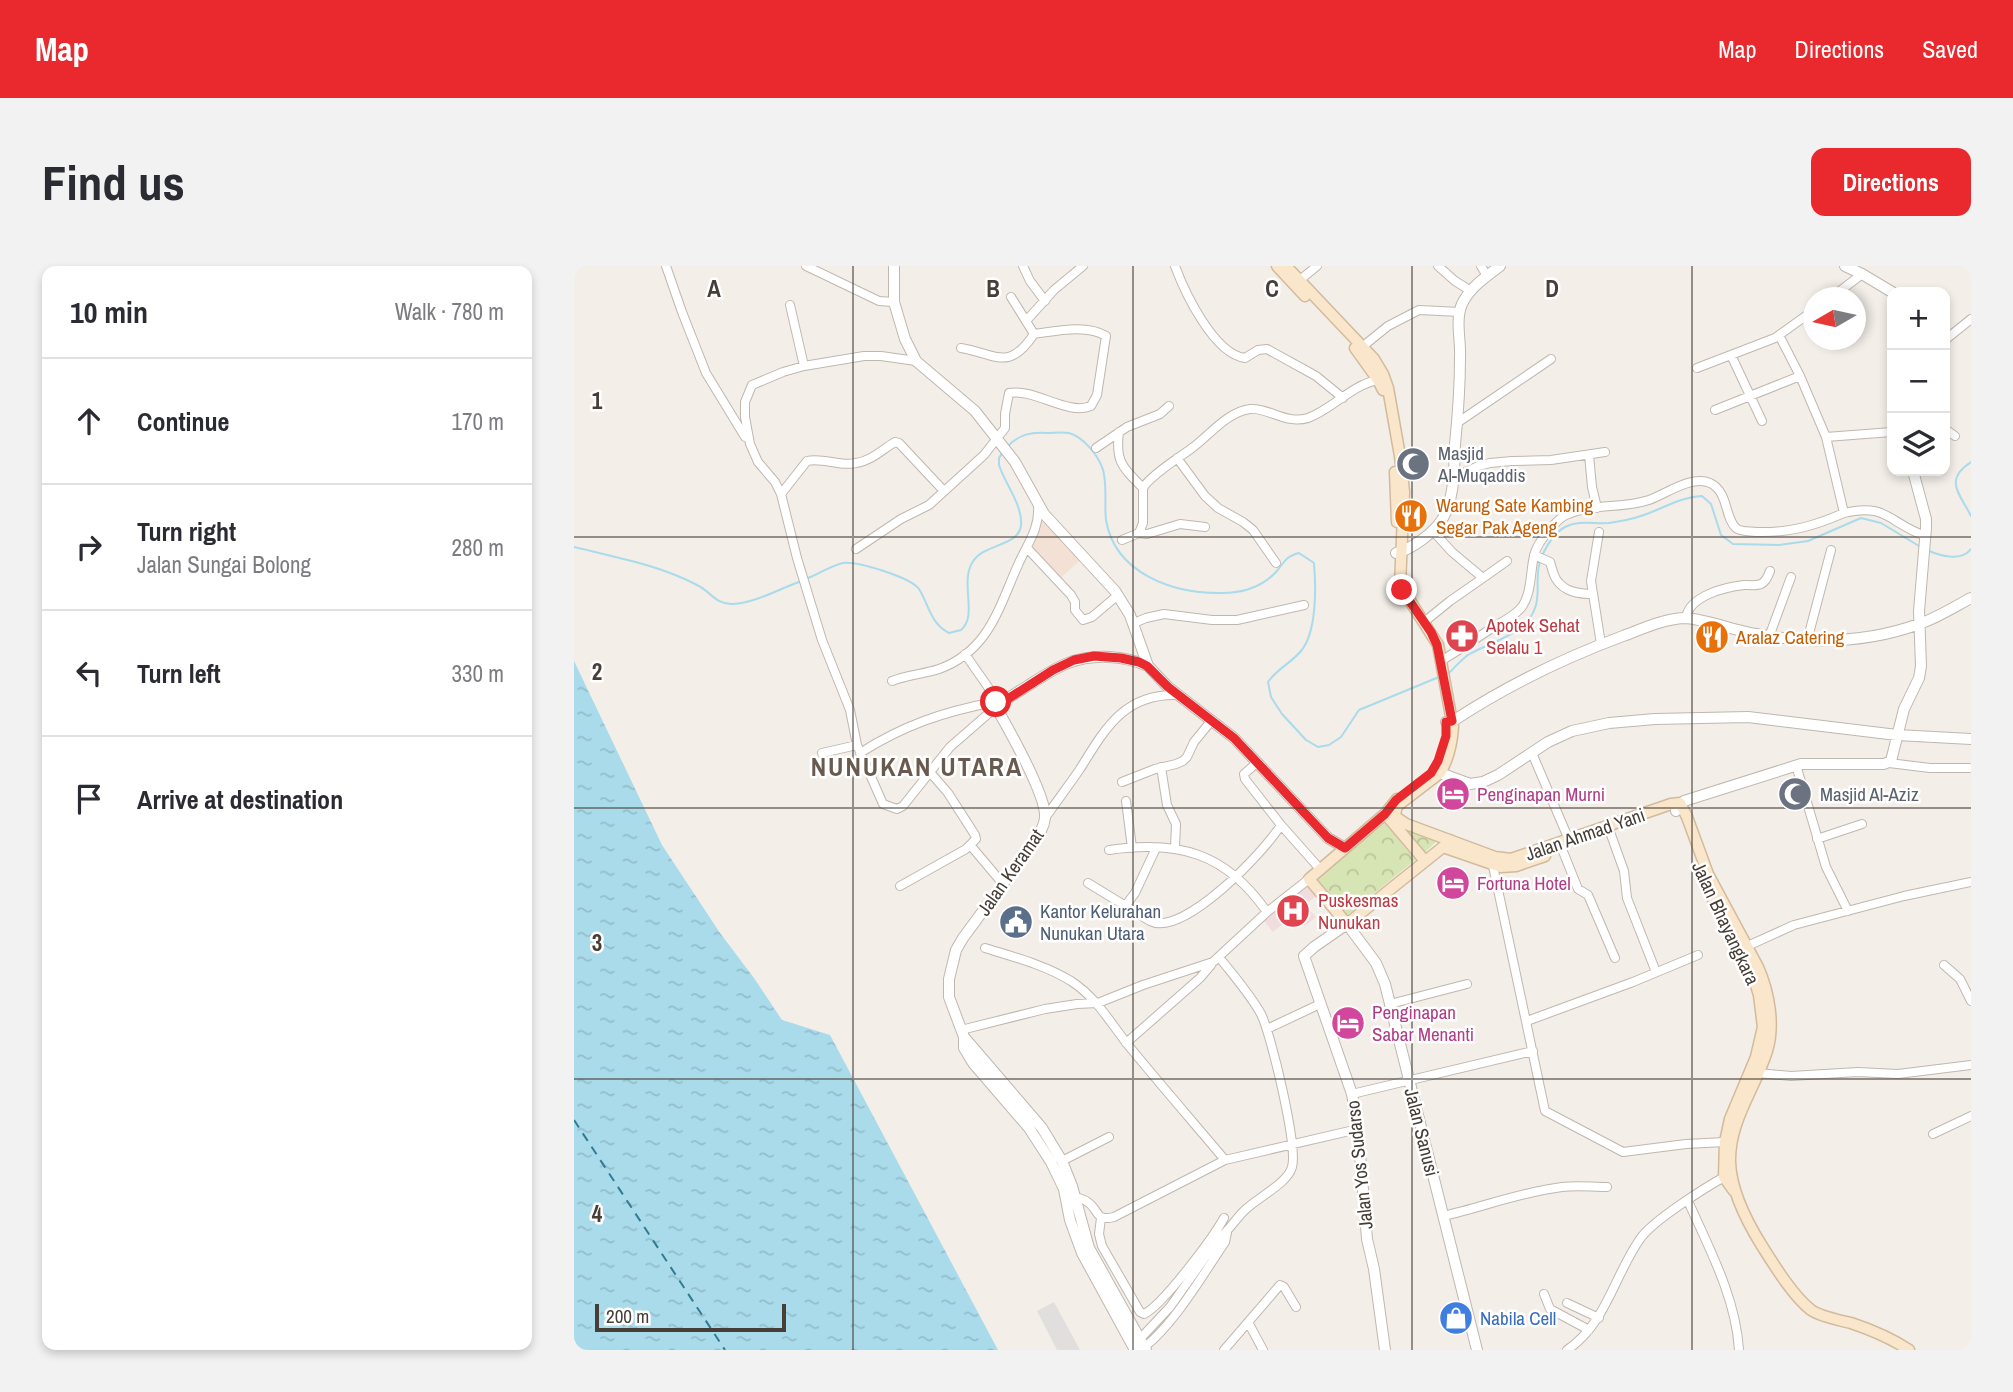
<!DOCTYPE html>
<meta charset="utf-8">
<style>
body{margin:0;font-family:"Archivo Narrow",sans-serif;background:#f2f2f3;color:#2b2b33}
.controls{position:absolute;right:21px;top:21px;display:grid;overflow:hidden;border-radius:14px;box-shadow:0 4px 10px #0003}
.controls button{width:63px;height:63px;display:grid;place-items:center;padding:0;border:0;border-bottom:2px solid #e1e1e2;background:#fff;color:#2b2b33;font:35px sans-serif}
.compass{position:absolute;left:1229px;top:21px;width:63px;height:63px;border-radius:50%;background:#fff;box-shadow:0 4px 10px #0003;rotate:261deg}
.scale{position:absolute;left:21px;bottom:18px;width:191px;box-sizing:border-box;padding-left:7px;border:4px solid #463e37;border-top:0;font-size:19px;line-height:24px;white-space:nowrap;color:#463e37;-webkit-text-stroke:5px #fff;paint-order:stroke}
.stop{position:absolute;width:21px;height:21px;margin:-16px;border:5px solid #e9292e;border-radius:50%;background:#fff}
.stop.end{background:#e9292e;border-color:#fff;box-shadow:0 2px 7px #0008}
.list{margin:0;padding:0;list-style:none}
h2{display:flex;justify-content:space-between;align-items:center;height:91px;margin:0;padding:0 28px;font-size:30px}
h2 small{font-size:23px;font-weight:400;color:#7c7c81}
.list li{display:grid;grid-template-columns:46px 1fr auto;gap:21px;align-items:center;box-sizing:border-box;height:126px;padding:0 28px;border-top:2px solid #e1e1e2}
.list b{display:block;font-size:26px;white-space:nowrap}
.list p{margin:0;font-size:23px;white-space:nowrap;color:#7c7c81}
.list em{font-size:23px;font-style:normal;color:#7c7c81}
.icon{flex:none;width:38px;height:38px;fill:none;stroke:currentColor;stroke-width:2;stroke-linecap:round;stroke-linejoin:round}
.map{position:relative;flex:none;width:1397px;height:1084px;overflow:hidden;border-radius:14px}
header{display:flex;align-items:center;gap:42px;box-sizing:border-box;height:98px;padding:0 35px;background:#e9292e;color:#fff}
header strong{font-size:33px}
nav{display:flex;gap:38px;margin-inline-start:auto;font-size:24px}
.intro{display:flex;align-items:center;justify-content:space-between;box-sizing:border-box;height:168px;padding:0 42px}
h1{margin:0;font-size:49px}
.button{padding:18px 32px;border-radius:14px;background:#e9292e;color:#fff;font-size:24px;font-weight:700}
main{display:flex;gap:42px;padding:0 42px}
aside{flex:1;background:#fff;border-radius:14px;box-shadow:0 4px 10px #0003}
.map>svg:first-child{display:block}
.commercial{fill:#f3e1d5}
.medical{fill:#f2ddde}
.park{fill:url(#park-crowns)}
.parking{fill:#e1dfdd}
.water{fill:url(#water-ripples)}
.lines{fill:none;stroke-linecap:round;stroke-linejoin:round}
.stream{stroke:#a9dbeb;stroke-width:2}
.ferry{stroke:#337b92;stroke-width:2;stroke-dasharray:9 7;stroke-linecap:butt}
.minor-casing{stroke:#c0b7af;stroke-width:10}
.tertiary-casing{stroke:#c0b7af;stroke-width:12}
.secondary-casing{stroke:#d2bb9d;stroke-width:13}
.minor{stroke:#fff;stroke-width:8}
.tertiary{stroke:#fff;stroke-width:10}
.secondary{stroke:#fae6cb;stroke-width:10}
.route{stroke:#e9292e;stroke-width:9}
.grid{fill:none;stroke:#463e37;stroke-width:2;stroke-opacity:0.55}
.labels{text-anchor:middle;stroke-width:5;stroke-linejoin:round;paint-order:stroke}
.worship-label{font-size:19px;fill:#5b616d;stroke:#fff;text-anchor:start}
.food-label{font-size:19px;fill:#c56008;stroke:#fff;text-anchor:start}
.health-label{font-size:19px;fill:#be3a42;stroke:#fff;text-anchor:start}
.hotel-label{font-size:19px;fill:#b23c85;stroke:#fff;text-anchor:start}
.street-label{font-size:19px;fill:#463e37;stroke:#fff}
.service-label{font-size:19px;fill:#4e5e75;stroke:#fff;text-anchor:start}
.shop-label{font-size:19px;fill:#366cbe;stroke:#fff;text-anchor:start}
.district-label{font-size:26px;font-weight:bold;letter-spacing:2px;fill:#685a4f;stroke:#fff}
.grid-label{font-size:23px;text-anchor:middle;font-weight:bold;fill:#463e37;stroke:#fff;stroke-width:5;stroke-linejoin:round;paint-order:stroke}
</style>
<header>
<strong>Map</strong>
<nav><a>Map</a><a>Directions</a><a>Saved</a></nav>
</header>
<div class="intro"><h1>Find us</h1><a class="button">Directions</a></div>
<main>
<aside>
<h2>10 min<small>Walk · 780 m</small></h2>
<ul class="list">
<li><svg class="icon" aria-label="ahead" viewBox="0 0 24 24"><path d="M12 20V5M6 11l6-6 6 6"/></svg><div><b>Continue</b></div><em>170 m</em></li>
<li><svg class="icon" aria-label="right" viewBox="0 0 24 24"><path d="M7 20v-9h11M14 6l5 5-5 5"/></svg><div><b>Turn right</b><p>Jalan Sungai Bolong</p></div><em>280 m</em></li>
<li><svg class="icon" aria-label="left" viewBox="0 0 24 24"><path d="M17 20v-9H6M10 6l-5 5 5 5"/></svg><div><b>Turn left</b></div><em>330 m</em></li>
<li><svg class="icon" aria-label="arrive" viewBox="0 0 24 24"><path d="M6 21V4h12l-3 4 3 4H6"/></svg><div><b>Arrive at destination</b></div></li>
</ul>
</aside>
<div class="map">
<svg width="1397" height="1084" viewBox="0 0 1397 1084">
<defs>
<pattern id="park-crowns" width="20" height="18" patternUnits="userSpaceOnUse" patternTransform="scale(1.75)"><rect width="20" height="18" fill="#d7e4b4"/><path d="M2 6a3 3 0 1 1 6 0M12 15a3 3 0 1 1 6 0" fill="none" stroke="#bac59b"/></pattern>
<pattern id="water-ripples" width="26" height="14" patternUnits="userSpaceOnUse" patternTransform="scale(1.75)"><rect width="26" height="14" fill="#a9dbeb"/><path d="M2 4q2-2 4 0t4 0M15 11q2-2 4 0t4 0" fill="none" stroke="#93bdca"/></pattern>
</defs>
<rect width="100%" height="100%" fill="#f3eee8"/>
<path class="commercial" d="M 466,246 L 509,292 L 484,314 L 455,281 Z"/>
<path class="medical" d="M 732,620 L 742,630 L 731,639 L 742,651 L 731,660 L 726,654 L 714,653 L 699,666 L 690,655 Z"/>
<path class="park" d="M 811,557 L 841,594 L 771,651 L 741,614 Z
M 829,560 L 863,575 L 851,586 Z"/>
<path class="parking" d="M 480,1036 L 506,1084 L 483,1084 L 463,1045 Z"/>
<path class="water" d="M 0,395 L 88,579 L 146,667 L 180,712 L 208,754 L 256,769 L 424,1084 L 0,1084 Z"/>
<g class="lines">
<path class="stream" d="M 434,180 C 446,168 457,166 473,167 C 480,167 488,166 495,167 C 509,171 523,188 528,201 C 534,215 530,238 532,254 C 541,308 600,328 648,327 C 669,327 687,322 702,306 C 711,296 710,291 725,287 L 740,297 C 742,321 743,366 727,385 C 717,397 703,403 694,416 L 697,431 L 708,448 L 732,474 L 744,481 L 755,479 L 767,471 L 785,444 L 865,411
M 1397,196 C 1369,214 1386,228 1397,250
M 0,281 C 41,291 85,299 123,319 C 136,325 142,339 159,338 C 181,337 205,323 225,316
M 1353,284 C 1366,290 1387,296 1397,283
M 968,290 C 973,279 980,267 991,261 C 1004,254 1020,258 1034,257 C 1041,256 1049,255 1056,253 C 1081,248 1103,231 1128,230 L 1137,238 L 1147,269 L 1159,278 L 1205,279 L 1234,275 L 1287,252 L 1307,257 L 1345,280
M 234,312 C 245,308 256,300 269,297 C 283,295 336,311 345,323 C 355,339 356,357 375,367 L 387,364 C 404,350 386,318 398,297 C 409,277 444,281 447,260 C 449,239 431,218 425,199 L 425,192 L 428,187
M 874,408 C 880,402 887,394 894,389 C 917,375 954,369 962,339 C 966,324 961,310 966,296"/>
<path class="ferry" d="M 0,854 L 151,1084"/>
<g class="minor-casing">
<path id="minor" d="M 92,0 L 108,46 L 132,107 L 171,171
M 232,0 L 305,35 L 320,36
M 449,0 L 456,15 L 471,35
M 601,0 C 611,27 640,88 671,92 L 684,84 L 693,83 L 742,110 L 769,132
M 864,0 L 881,15 L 897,25
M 907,0 L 913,10
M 721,18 L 743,0
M 1257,32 L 1288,8
M 216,39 L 230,100
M 452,55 L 480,24 L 509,0
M 1371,74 L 1397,53
M 788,81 L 814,60 L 845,44 L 886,46
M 387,82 C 422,88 435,106 460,68 L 437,31
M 1157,89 L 1188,155
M 342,95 L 307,90 L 290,90 L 230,100 L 209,106 L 178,119 L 171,136 L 171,151 L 176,178 L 184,196 L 201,216 L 207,228 L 223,292 L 248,374 L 276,444 L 283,479 L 309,538 L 323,543 L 329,540 L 376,481 L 422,441
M 1123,102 L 1201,72 L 1240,44
M 1141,144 L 1226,110
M 883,157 L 977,93
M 1371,163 L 1381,170
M 545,166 C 541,196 549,202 569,222
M 1252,171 L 1318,166
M 522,182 L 553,161 L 586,148 L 595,140
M 1015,189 L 1018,221 L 1023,242
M 603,192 L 631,230 L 644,242 L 669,256 L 679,264 L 702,297
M 879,212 L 904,200 L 916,197 L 938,195 L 977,194 L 1031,186
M 207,228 L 233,195 C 249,191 266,201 282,197 C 297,195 309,183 321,176 L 325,177 L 369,224
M 1270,247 C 1313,236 1317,259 1352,270
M 1025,266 L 1017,315 L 1027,378
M 565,267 L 569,257 L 569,222 L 571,219 C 584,204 602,194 618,182 C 636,169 653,146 676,143 C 694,141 712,159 734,152 C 759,143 777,119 804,114
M 548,274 L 565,267 L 573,268 L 606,258 L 631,261
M 453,282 L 497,329 L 501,336 L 501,344 L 509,354 L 518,351 L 544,329
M 282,283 L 327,253 L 355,239 L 410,189 L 431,162 L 431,148 L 435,127 C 460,122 494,150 517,140 L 523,129 L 532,70 C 513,58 482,65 460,68
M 960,289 L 976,296 C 978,302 979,308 982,313 C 990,326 1005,328 1019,328
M 909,312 L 933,295
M 1112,352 C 1115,330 1151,321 1170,319 C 1175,319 1182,320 1187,318 C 1192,316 1194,310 1196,305
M 850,356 L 876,335 L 909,312 L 878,286 L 858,264
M 560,357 L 572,352 L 590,348 L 638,354 L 663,354 L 730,339
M 1195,371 L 1217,311
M 1233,375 L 1257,284
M 391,388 L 414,421 L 422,436
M 867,395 C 885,384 903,372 921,360 C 930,355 940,350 947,342 C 958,328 956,306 960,290 C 962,280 969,271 976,263 C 981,258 985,252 992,249 C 1018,237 1048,243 1075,234 C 1092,228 1117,209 1136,217 C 1155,226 1150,251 1162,262 C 1166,266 1176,265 1182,266 C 1216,267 1240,260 1270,247 L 1252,171 L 1226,110 L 1205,69
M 318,415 C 333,409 350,408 365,403 C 415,385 425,341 444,299 C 453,278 466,263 464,239
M 248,487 L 283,479
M 286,487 C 330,459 369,446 420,436 L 426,438
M 958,487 L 995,574
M 1315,497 L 1356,502 L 1395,502
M 1222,499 L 1252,601 L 1274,645
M 587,501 L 593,539 L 602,558 L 601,582
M 548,516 L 581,503 L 602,498 L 609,495 L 613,491 L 620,476 L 638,454
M 552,535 L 558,582
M 471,552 C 483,535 495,519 506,503 C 531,463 550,427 604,429
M 707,559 L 746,603
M 1036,566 L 1050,605 L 1053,632 L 1082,706
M 1243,573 L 1288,558
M 397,580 L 429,618
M 988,583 L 1004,623 L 1014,629 L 1041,692
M 535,584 C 605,574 652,587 693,646
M 919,600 L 971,845 L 1049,886 L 1112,878 L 1151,876
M 514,617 L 576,655 C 609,672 691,585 707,559 L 671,513 L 670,508 L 684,496
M 326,620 L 392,583 L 402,573 L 401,569 L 374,527 L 355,505
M 552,639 L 561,627 L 582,582
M 411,682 C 440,691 471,699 497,715 C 523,732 535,755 554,779 C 586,818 619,856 651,894
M 1169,682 L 1220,659 L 1330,630 L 1397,616
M 1370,699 L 1386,713 L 1397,735
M 816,738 L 893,718
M 953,755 L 1059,716 L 1124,689
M 693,763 L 746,738
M 387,764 L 471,743 L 503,738 L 524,737 L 569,719 L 639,696 L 693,646 L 735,613
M 552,777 L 626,712 L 637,699
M 1183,807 L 1217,810 L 1284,806 L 1324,808 L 1397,799
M 778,828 L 959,785
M 1359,868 L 1397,850
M 488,895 L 535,871
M 501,931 C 502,931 511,934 512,935 C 526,943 520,956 540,951 L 651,894 L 784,863
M 1114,935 C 1135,982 1162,1032 1165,1084
M 869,950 C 909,941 947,926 988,921 C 1003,919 1018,921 1033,921
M 527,952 L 525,968 L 528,980 L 566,1046 L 570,1048 C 588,1040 639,972 650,952
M 970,1028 L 976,1043 L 1015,1064
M 993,1037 L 1025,1052
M 674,1056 L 689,1084
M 564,1075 L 596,1041 L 645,972 C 656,964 661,953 671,944 C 683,932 714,917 718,901 C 724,880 697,768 687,748 C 676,728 659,709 645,691
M 566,1084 C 596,1065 630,1007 651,976 L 653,967
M 650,1084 L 706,1019 L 710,1021 L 722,1041
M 993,1084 C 1032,1058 1040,1010 1066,973 C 1078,955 1132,921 1152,910"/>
</g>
<g class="tertiary-casing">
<path id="tertiary" d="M 320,0 L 320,36 L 331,73 L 342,95 L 401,145 L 441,196 L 470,248 L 541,325 L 556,349 L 574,400 L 594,421 L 660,472 L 754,572 L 771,582
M 1271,0 L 1288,8 L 1318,26
M 822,287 C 838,283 860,267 869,252 C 881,231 880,201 881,178 C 884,149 886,120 886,91 C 887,75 881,54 888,38 C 896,21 912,11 926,0
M 872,456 L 879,455 C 932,420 990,392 1049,370 C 1068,363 1089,353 1110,352 C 1128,352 1162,365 1182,368 C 1236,378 1293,377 1345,358 C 1363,352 1380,341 1397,332
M 866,507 L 896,518 L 909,516 L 924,509 L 974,476 L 998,465 L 1035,457 L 1081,453 L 1174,451 L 1323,469 L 1397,473
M 1102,545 L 1110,535 L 1227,498 L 1310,498 L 1317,495 L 1330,443 L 1345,412 L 1347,400 L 1345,345 L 1352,262 L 1352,253 L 1339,205
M 390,771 L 390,782 L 399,797 L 455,862 L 477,896 L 490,923 L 496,954 L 508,987 L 561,1084
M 572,1084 L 515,982 L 498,920 L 488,895 L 468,862 L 390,771 L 375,731 L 375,713 L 382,684 L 389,672 L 459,577 C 464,570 470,562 471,552 C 473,531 434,462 422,441 C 432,433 444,426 455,419 C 483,401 501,389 536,391 C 550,392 561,394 574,400
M 811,1084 L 800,1003 L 793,973 L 784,863 L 778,828 L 730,690 L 740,681 L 773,658 L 802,697 L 811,718 L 903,1084"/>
</g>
<g class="secondary-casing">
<path id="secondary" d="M 703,0 L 731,30
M 712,0 L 800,93 L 809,108 L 814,122 L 826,190 L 830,226 L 826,319 L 864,379 L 879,461 C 878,476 874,494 866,507 L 823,540 L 821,548 L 823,552 L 832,558 L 921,591 L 937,593 L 1097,538 L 1106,537 L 1113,551 L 1134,608 L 1184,701 C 1195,726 1201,759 1193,785 C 1181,823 1155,855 1156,896 C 1157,925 1173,956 1188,980 C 1200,999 1219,1030 1237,1044 C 1247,1051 1265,1054 1277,1057 C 1298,1064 1317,1072 1335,1084
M 781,82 L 804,114 L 809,124
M 821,206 L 823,256
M 823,533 L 811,548 L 735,613 L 773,658 L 869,581 L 876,574
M 813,550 L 851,595
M 869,581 L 927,601 L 942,600 L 971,590
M 1136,628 L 1178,706 L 1185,729 L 1189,761 L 1182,791 L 1156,853 L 1151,876 L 1150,911 L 1160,925"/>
</g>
<use href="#minor" class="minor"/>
<use href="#tertiary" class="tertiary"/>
<use href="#secondary" class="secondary"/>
</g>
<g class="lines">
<path class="route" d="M 422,436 L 426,438 L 479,404 L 500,394 L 520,390 L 547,392 L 565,396 L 573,400 L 594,421 L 660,472 L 754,572 L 771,582 L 811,548 L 822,534 L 857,507 L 864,495 L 872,470 L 872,456 L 878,455 L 863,379 L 857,366 L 828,324"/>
</g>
<path class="grid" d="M 279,0 L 279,1084M 559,0 L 559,1084M 838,0 L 838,1084M 1118,0 L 1118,1084M 0,271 L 1397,271M 0,542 L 1397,542M 0,813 L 1397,813"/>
<defs>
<g id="mosque-disc" transform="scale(1.75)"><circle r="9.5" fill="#6b7280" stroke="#fff"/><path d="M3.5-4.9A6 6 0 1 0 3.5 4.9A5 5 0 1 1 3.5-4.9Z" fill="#fff"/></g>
<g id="restaurant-disc" transform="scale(1.75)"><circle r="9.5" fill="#e8710a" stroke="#fff"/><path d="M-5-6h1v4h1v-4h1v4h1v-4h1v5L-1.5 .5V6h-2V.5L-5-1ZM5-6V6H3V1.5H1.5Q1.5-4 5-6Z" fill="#fff"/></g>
<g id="pharmacy-disc" transform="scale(1.75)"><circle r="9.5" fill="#e0444e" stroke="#fff"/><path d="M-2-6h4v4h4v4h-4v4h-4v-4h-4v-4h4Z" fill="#fff"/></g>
<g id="hotel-disc" transform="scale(1.75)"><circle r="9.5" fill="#d1479c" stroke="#fff"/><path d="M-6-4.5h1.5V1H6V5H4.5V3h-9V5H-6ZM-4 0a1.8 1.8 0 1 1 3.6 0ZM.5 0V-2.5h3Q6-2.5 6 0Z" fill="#fff"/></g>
<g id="hospital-disc" transform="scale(1.75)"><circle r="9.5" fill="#e0444e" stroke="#fff"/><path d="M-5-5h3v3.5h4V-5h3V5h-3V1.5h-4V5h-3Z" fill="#fff"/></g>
<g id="civic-disc" transform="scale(1.75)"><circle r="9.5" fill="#5c6f8a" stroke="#fff"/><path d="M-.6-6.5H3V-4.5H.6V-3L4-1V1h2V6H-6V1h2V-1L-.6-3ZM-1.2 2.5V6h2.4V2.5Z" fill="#fff"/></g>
<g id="shop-disc" transform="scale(1.75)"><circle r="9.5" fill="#3f7fe0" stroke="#fff"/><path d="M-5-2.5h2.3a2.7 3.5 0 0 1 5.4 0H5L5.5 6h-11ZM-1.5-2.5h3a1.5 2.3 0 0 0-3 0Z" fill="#fff"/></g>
</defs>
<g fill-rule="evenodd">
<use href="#mosque-disc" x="839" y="198"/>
<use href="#restaurant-disc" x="837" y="250"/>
<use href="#pharmacy-disc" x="888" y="370"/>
<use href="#restaurant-disc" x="1138" y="371"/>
<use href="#hotel-disc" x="879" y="528"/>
<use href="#mosque-disc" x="1221" y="528"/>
<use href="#hotel-disc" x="879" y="617"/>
<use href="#hospital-disc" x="719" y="645"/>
<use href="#civic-disc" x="442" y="656"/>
<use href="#hotel-disc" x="774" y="757"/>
<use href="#shop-disc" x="882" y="1052"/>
</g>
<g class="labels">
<g class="worship-label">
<text x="864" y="194">Masjid<tspan x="864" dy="22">Al-Muqaddis</tspan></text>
<text x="1246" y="535">Masjid Al-Aziz</text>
</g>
<g class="food-label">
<text x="862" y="246">Warung Sate Kambing<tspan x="862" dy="22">Segar Pak Ageng</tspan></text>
<text x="1162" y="378">Aralaz Catering</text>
</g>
<g class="health-label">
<text x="912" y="366">Apotek Sehat<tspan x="912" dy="22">Selalu 1</tspan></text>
<text x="744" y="641">Puskesmas<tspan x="744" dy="22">Nunukan</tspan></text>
</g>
<g class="hotel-label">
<text x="903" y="535">Penginapan Murni</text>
<text x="903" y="624">Fortuna Hotel</text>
<text x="798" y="753">Penginapan<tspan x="798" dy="22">Sabar Menanti</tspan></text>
</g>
<g class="street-label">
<text transform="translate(1011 568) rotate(-19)" y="7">Jalan Ahmad Yani</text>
<text transform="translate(436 606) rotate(-55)" y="7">Jalan Keramat</text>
<text transform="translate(1152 657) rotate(65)" y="7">Jalan Bhayangkara</text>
<text transform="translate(848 866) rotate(76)" y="7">Jalan Sanusi</text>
<text transform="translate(785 899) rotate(-96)" y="7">Jalan Yos Sudarso</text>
</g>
<g class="service-label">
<text x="466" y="652">Kantor Kelurahan<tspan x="466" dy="22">Nunukan Utara</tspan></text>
</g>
<g class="shop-label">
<text x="906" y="1059">Nabila Cell</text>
</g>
<g class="district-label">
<text x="343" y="510">NUNUKAN UTARA</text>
</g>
</g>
<g class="grid-label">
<text x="140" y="31">A</text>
<text x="419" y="31">B</text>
<text x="698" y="31">C</text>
<text x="978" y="31">D</text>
<text x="23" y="143">1</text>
<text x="23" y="414">2</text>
<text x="23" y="685">3</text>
<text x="23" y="956">4</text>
</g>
</svg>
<div class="controls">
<button>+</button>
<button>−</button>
<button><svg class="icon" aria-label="layers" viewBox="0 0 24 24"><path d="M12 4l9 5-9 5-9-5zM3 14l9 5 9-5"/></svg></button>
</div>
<svg class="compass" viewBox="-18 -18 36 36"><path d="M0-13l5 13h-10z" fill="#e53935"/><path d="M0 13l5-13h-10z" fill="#7c7c81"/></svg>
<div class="scale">200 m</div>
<div class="stop" style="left:422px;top:436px"></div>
<div class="stop end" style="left:828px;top:324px"></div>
</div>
</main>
